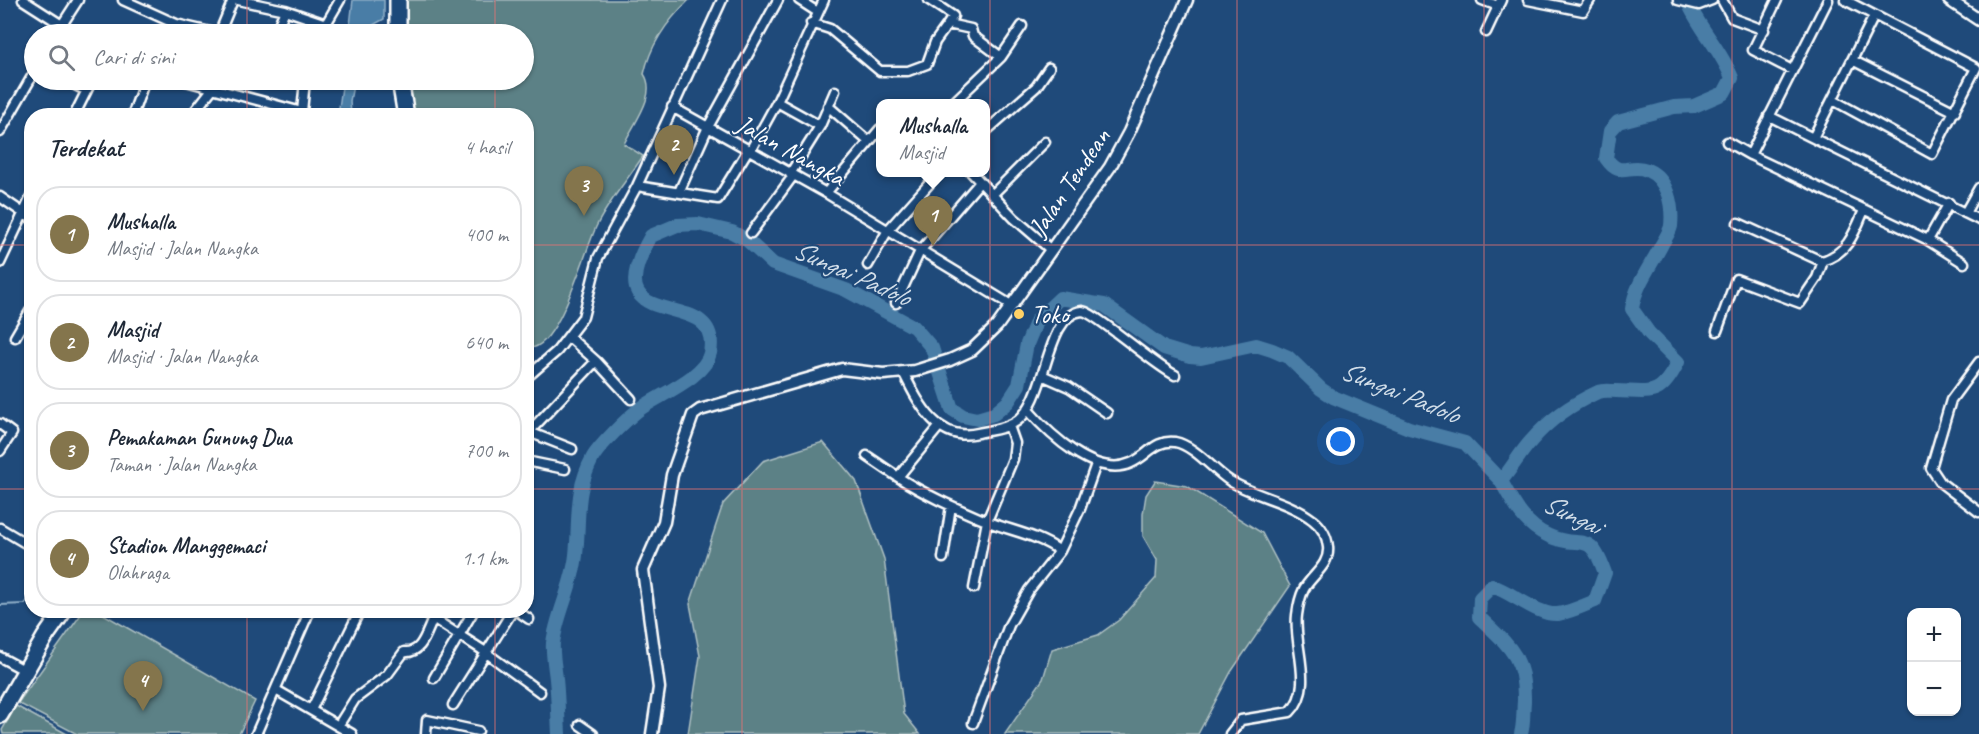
<!DOCTYPE html>
<html lang="id">
<meta charset="utf-8">
<style>
body{margin:0;font-family:Caveat,sans-serif;background:#f2f2f3;color:#1f2937}
.controls{position:absolute;right:18px;bottom:18px;display:grid;overflow:hidden;border-radius:12px;box-shadow:0 2px 4px #0004}
.controls button{width:54px;height:54px;display:grid;place-items:center;padding:0;border:0;border-bottom:2px solid #e0e1e3;background:#fff;color:#1f2937;font:30px sans-serif}
.you{position:absolute;left:1341px;top:442px;width:21px;height:21px;margin:-15px;border:4px solid #fff;border-radius:50%;background:#1a73e8;box-shadow:0 0 0 9px #1a73e833}
.badge{display:grid;place-items:center;width:39px;height:39px;border-radius:50%;background:#84754c;color:#fff;font-size:20px;font-weight:700}
.pin{position:absolute;translate:-50% -50px;filter:drop-shadow(0 2px 3px #0008)}
.pin::after{content:'';position:absolute;top:32px;width:21px;height:18px;background:inherit;clip-path:polygon(0 0,100% 0,50% 100%)}
.popup{position:absolute;left:876px;top:99px;width:114px;height:78px;box-sizing:border-box;display:grid;place-content:center;border-radius:12px;background:#fff;filter:drop-shadow(0 2px 4px #0005);font-size:20px;white-space:nowrap;color:#747a83}
.popup b{font-size:22px;color:#1f2937}
.popup::after{content:'';position:absolute;left:50%;top:100%;margin-left:-12px;border:12px solid transparent;border-top-color:#fff}
.list{margin:0;padding:0;list-style:none}
h2{display:flex;justify-content:space-between;align-items:center;height:78px;margin:0;padding:0 24px;font-size:26px}
h2 small{font-size:20px;font-weight:400;color:#747a83}
.list li{display:grid;grid-template-columns:39px 1fr auto;gap:18px;align-items:center;box-sizing:border-box;height:96px;margin:0 12px 12px;padding:0 12px;border:2px solid #e0e1e3;border-radius:24px}
.list b{display:block;font-size:22px;white-space:nowrap}
.list p{margin:0;font-size:20px;white-space:nowrap;color:#747a83}
.list em{font-size:20px;font-style:normal;color:#747a83}
.icon{flex:none;width:33px;height:33px;fill:none;stroke:currentColor;stroke-width:2;stroke-linecap:round;stroke-linejoin:round}
.map{position:relative;flex:none;width:1979px;height:734px;overflow:hidden}
.search{position:absolute;background:#fff;box-shadow:0 2px 4px #0004;left:24px;top:24px;width:510px;height:66px;display:flex;align-items:center;gap:15px;box-sizing:border-box;padding:0 21px;border-radius:33px;color:#747a83;font-size:22px}
.panel{position:absolute;background:#fff;box-shadow:0 2px 4px #0004;left:24px;top:108px;width:510px;height:510px;border-radius:24px}
.map>svg:first-child{display:block}
.green{fill:#5c8186;stroke:#aec0c2;stroke-width:1.5}
.water{fill:#497da6;stroke:#92b1ca;stroke-width:1.5}
.lines{fill:none;stroke-linecap:round;stroke-linejoin:round}
.stream{stroke:#92b1ca;stroke-width:2}
.river{stroke:#497da6;stroke-width:14}
.minor-casing{stroke:#fff;stroke-width:13}
.tertiary-casing{stroke:#fff;stroke-width:15}
.trunk-casing{stroke:#fff;stroke-width:20}
.minor{stroke:#1f4a7a;stroke-width:8}
.tertiary{stroke:#1f4a7a;stroke-width:10}
.trunk{stroke:#1f4a7a;stroke-width:15}
.grid{fill:none;stroke:#e47373;stroke-width:1.5;stroke-opacity:0.55}
.poi-dot{fill:#ffd166;stroke:#1f4a7a;stroke-width:2}
.labels{text-anchor:middle;stroke-width:4.5;stroke-linejoin:round;paint-order:stroke}
.street-label{font-size:26px;fill:#fff;stroke:#1f4a7a}
.poi-label{font-size:26px;fill:#fff;stroke:#1f4a7a;text-anchor:start}
.water-label{font-size:27px;font-style:italic;fill:#d2dee9;stroke:#1f4a7a}
</style>
<div class="map">
<svg width="1979" height="734" viewBox="0 0 1979 734">
<rect width="100%" height="100%" fill="#1f4a7a"/>
<filter id="ink" filterUnits="userSpaceOnUse"><feTurbulence type="fractalNoise" baseFrequency=".0167" numOctaves="2"/><feDisplacementMap in="SourceGraphic" scale="12" xChannelSelector="R" yChannelSelector="G"/><feConvolveMatrix kernelMatrix="1 2 1 2 8 2 1 2 1" color-interpolation-filters="sRGB"/></filter>
<g filter="url(#ink)">
<path class="green" d="M 406,0 L 689,0 C 668,20 650,46 644,74 C 658,95 633,124 624,144 L 643,156 C 628,179 609,201 597,225 C 586,246 557,357 527,347 L 526,116 L 411,115 L 404,80 L 524,80 L 524,34 L 404,34 Z
M 823,442 L 856,481 L 884,559 L 904,714 L 920,734 L 688,734 L 700,656 L 690,604 L 723,504 L 763,461 Z
M 1155,481 L 1187,486 L 1262,533 L 1290,586 L 1231,672 L 1198,734 L 1005,734 L 1043,679 L 1052,649 L 1098,635 L 1119,620 L 1156,578 L 1157,560 L 1143,536 L 1143,514 L 1146,495 Z
M 84,610 L 98,611 L 255,701 L 239,734 L 77,734 L 18,703 Z
M 16,706 L 67,734 L 3,734 L 2,730 Z"/>
<path class="water" d="M 353,0 L 384,0 L 384,19 L 373,25 L 369,34 L 349,34 Z
M 343,80 L 354,80 L 350,101 L 351,115 L 338,115 Z"/>
<g class="lines">
<path class="stream" d="M 32,582 L 32,583
M 0,605 L 25,604 L 32,596"/>
<path class="river" d="M 1501,481 C 1513,503 1524,525 1549,536 C 1582,551 1589,527 1605,573 L 1595,601 C 1583,606 1570,612 1558,614 C 1538,616 1512,592 1492,586 L 1480,598 L 1479,617 C 1509,646 1525,656 1524,701 C 1523,712 1524,723 1521,734
M 559,734 C 558,716 558,698 556,679 C 555,668 552,654 553,643 C 557,613 573,585 576,555 C 580,519 574,492 593,457 C 600,445 626,420 637,411 C 656,396 705,378 710,353 C 723,281 590,342 651,236 L 677,225 L 698,224 L 732,232 L 747,240 L 773,264 L 846,290 L 914,327 L 932,348 L 952,409 L 963,416 L 977,419 L 994,414 L 1008,402 L 1019,385 L 1027,344 L 1037,320 L 1060,298 L 1104,305 L 1164,348 L 1190,356 L 1201,357 L 1256,345 L 1272,350 L 1288,357 L 1321,389 L 1333,397 L 1409,428 L 1465,443 L 1501,481 C 1512,468 1520,453 1531,441 C 1549,420 1574,403 1598,392 C 1603,390 1610,391 1616,391 C 1652,392 1660,398 1678,362 L 1649,333 L 1632,309 C 1635,286 1650,267 1661,246 C 1664,240 1670,232 1671,226 C 1673,205 1668,179 1647,170 C 1628,162 1621,180 1606,158 L 1610,131 L 1618,122 L 1674,107 L 1694,106 L 1724,93 L 1732,78 C 1721,49 1698,28 1687,0"/>
<g class="minor-casing">
<path id="minor" d="M 23,0 L 76,34
M 123,0 L 176,24 L 219,34
M 238,0 L 285,10 L 326,24 L 340,0
M 799,0 L 816,11
M 929,0 L 953,16 L 948,24
M 1482,0 L 1498,6
M 1528,0 L 1583,11 L 1590,0
M 1678,0 L 1699,5 L 1712,0
M 1722,0 L 1732,18 L 1764,30
M 1777,0 L 1753,50 L 1792,70
M 1828,0 L 1750,155 L 1926,239 L 1964,263
M 811,23 L 830,29 L 880,71 L 908,71 L 927,64 L 935,42 L 948,24 L 971,29 L 973,36 L 1001,57 L 1022,26
M 1486,32 L 1501,0
M 56,34 L 78,0
M 171,34 L 176,24
M 219,34 L 233,0
M 275,34 L 285,10
M 320,34 L 326,24
M 1852,60 L 1955,112
M 65,80 L 85,90
M 182,80 L 302,112 L 305,80
M 1833,100 L 1932,154 L 1976,68 L 1845,0
M 777,102 L 820,126
M 952,104 L 1001,57
M 828,106 L 868,141
M 672,107 L 826,193 L 1011,305
M 74,116 L 92,80
M 132,116 L 145,80
M 191,116 L 213,88
M 1769,116 L 1813,138 L 1874,16
M 986,131 L 1036,87 L 1049,68
M 0,132 L 34,73
M 1813,138 L 1979,220
M 1727,142 L 1750,155
M 750,151 L 777,102 L 824,0
M 971,172 L 1014,218 L 1051,250
M 790,174 L 820,126 L 835,91
M 637,186 L 718,199 L 748,150
M 679,192 L 708,127 L 778,0
M 826,193 L 880,129
M 992,195 L 1045,142
M 0,197 L 32,219
M 1965,213 L 1979,188
M 1738,223 L 1821,261 C 1847,255 1855,232 1864,210
M 751,233 L 793,176
M 1928,240 L 1949,203
M 0,263 L 32,195
M 868,265 L 888,230 L 938,174
M 896,303 L 920,251 L 980,182
M 1717,331 L 1736,279 L 1800,303 L 1817,278 L 1823,261
M 15,337 L 32,308
M 569,337 L 596,361 L 631,399
M 1979,362 L 1951,400 L 1931,468 L 1941,483 L 1979,512
M 904,374 C 919,404 938,443 978,433 C 991,430 1006,429 1017,421 C 1048,399 1045,314 1082,311 C 1094,311 1155,366 1175,375
M 1044,376 L 1069,387 L 1107,413
M 526,378 L 557,351 L 583,317 L 598,258 L 637,186 L 722,0
M 1028,410 C 1049,434 1096,479 1131,463 C 1146,457 1156,439 1175,442 C 1195,446 1213,470 1230,481 C 1256,497 1289,501 1313,520 C 1321,526 1327,536 1328,547 C 1330,565 1312,575 1304,589 C 1300,597 1298,607 1297,615 C 1293,646 1315,687 1290,712 L 1241,720 L 1230,734
M 0,424 L 12,433 L 0,451
M 939,427 L 898,477 C 925,495 956,508 986,521 C 1011,531 1038,535 1060,551 L 1080,509 L 1096,464
M 526,431 L 529,432 L 596,361
M 529,432 L 572,449
M 867,456 L 898,477
M 526,461 L 565,469
M 0,528 L 32,547
M 943,558 L 951,506
M 974,588 L 987,521 L 1013,459 L 1015,443 L 1009,426
M 420,610 L 481,649 L 540,692
M 516,610 L 529,619
M 0,657 L 24,670
M 434,678 L 474,610
M 276,690 L 352,734
M 453,705 L 513,610
M 311,710 L 360,610
M 973,723 L 1009,625 L 1029,590 L 1060,551
M 580,725 L 593,734
M 338,726 L 355,699 L 387,675 L 404,652 C 422,654 426,633 433,619
M 256,734 L 310,610
M 426,734 L 427,720 L 478,731"/>
</g>
<g class="tertiary-casing">
<path id="tertiary" d="M 1949,0 L 1979,20
M 652,734 L 659,688 L 643,570 L 664,522 L 672,475 L 693,415 L 700,410 L 842,369 L 883,374 L 915,371 L 950,360 L 972,350 L 997,326 L 1110,167 L 1129,132 L 1187,0"/>
</g>
<g class="trunk-casing">
<path id="trunk" d="M 398,34 L 398,0
M 400,80 L 406,116
M 0,715 L 45,637 L 64,610"/>
</g>
<use href="#minor" class="minor"/>
<use href="#tertiary" class="tertiary"/>
<use href="#trunk" class="trunk"/>
</g>
</g>
<path class="grid" d="M 247,0 L 247,34M 495,0 L 495,34M 742,0 L 742,734M 990,0 L 990,734M 1237,0 L 1237,734M 1484,0 L 1484,734M 1732,0 L 1732,734M 247,80 L 247,116M 495,80 L 495,116M 0,245 L 32,245M 526,245 L 1979,245M 0,489 L 32,489M 526,489 L 1979,489M 247,610 L 247,734M 495,610 L 495,734"/>
<circle class="poi-dot" cx="1019" cy="314" r="6"/>
<g class="labels">
<g class="street-label">
<text transform="translate(791 150) rotate(29)" y="9">Jalan Nangka</text>
<text transform="translate(1069 182) rotate(-56)" y="9">Jalan Tendean</text>
</g>
<g class="poi-label">
<text x="1031" y="323">Toko</text>
</g>
<g class="water-label">
<text transform="translate(852 273) rotate(24)" y="9">Sungai Padolo</text>
<text transform="translate(1400 392) rotate(22)" y="9">Sungai Padolo</text>
<text transform="translate(1572 514) rotate(26)" y="9">Sungai</text>
</g>
</g>
</svg>
<div class="controls">
<button>+</button>
<button>−</button>
</div>
<div class="you"></div>
<div class="pin badge" style="left:933px;top:246px">1</div>
<div class="popup"><b>Mushalla</b>Masjid</div>
<div class="pin badge" style="left:674px;top:175px">2</div>
<div class="pin badge" style="left:584px;top:216px">3</div>
<div class="pin badge" style="left:143px;top:711px">4</div>
<div class="search"><svg class="icon" aria-label="search" viewBox="0 0 24 24"><circle cx="10" cy="10" r="6"/><path d="M15 15l6 6"/></svg>Cari di sini</div>
<section class="panel">
<h2>Terdekat<small>4 hasil</small></h2>
<ul class="list">
<li><span class="badge">1</span><div><b>Mushalla</b><p>Masjid · Jalan Nangka</p></div><em>400 m</em></li>
<li><span class="badge">2</span><div><b>Masjid</b><p>Masjid · Jalan Nangka</p></div><em>640 m</em></li>
<li><span class="badge">3</span><div><b>Pemakaman Gunung Dua</b><p>Taman · Jalan Nangka</p></div><em>700 m</em></li>
<li><span class="badge">4</span><div><b>Stadion Manggemaci</b><p>Olahraga</p></div><em>1.1 km</em></li>
</ul>
</section>
</div>
